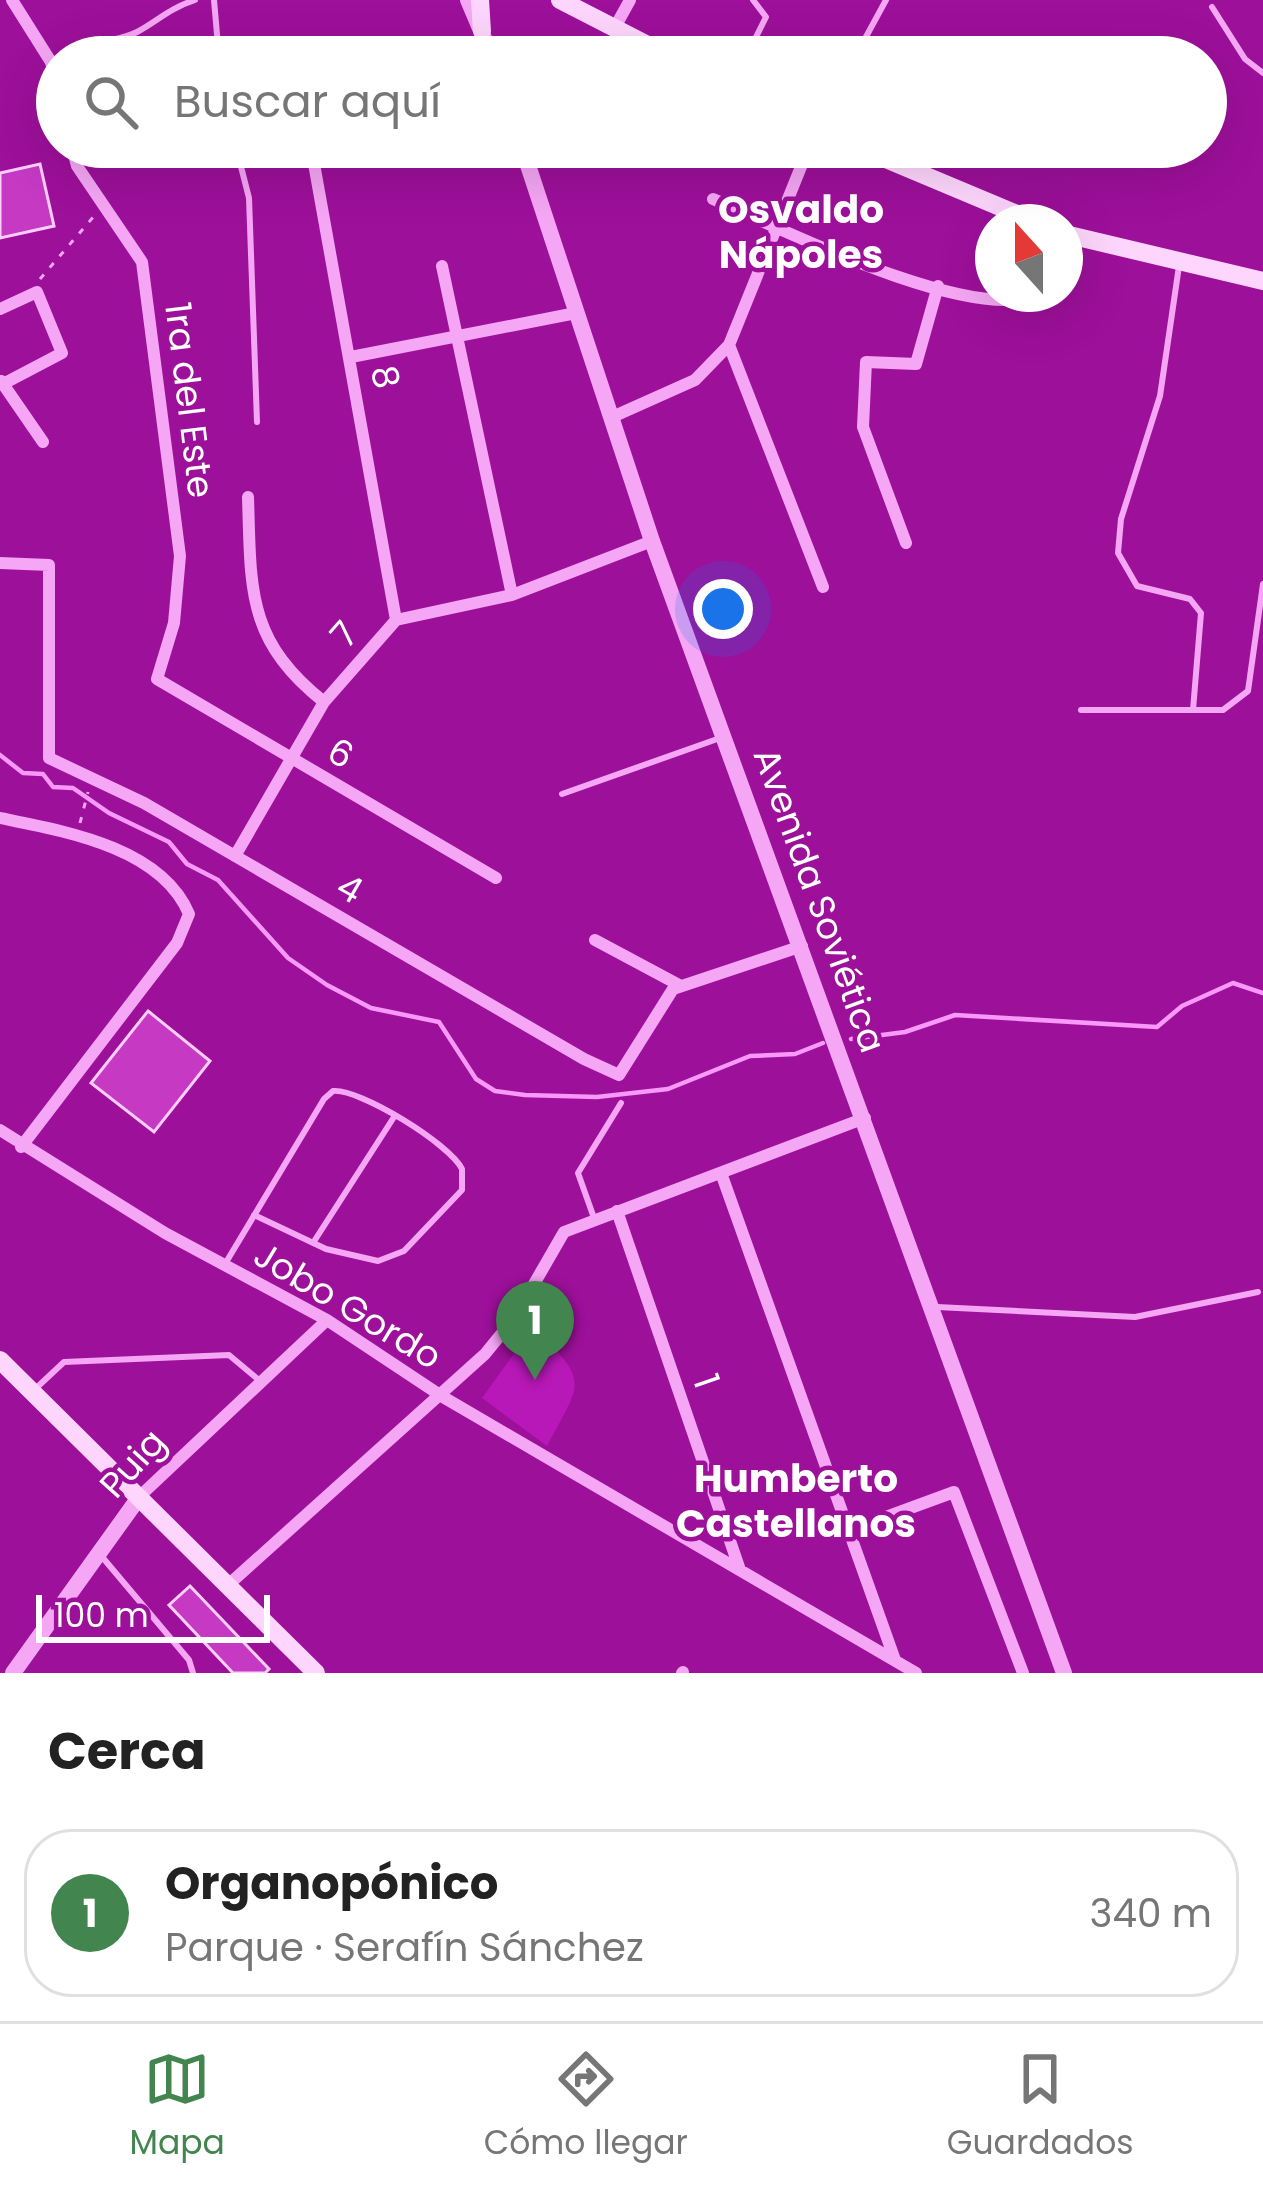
<!DOCTYPE html>
<html lang="es">
<meta charset="utf-8">
<style>
body{margin:0;font-family:Poppins,sans-serif;background:#f6f6f6;color:#222}
.compass{position:absolute;left:975px;top:204px;width:108px;height:108px;border-radius:50%;background:#fff;box-shadow:0 12px 48px #0002;rotate:339deg}
.scale{position:absolute;left:36px;bottom:30px;width:234px;box-sizing:border-box;padding-left:12px;border:6px solid #fff;border-top:0;font-size:33px;line-height:42px;white-space:nowrap;color:#fff;-webkit-text-stroke:9px #9d109a;paint-order:stroke}
.you{position:absolute;left:723px;top:609px;width:42px;height:42px;margin:-30px;border:9px solid #fff;border-radius:50%;background:#1a73e8;box-shadow:0 0 0 18px #1a73e833}
.badge{display:grid;place-items:center;width:78px;height:78px;border-radius:50%;background:#42854e;color:#fff;font-size:39px;font-weight:700}
.pin{position:absolute;translate:-50% -99px;filter:drop-shadow(0 3px 6px #0008)}
.pin::after{content:'';position:absolute;top:63px;width:42px;height:36px;background:inherit;clip-path:polygon(0 0,100% 0,50% 100%)}
.list{margin:0;padding:0;list-style:none}
h2{display:flex;justify-content:space-between;align-items:center;height:156px;margin:0;padding:0 48px;font-size:51px}
h2 small{font-size:39px;font-weight:400;color:#767676}
.list li{display:grid;grid-template-columns:78px 1fr auto;gap:36px;align-items:center;box-sizing:border-box;height:168px;margin:0 24px 24px;padding:0 24px;border:3px solid #e0e0e0;border-radius:48px}
.list b{display:block;font-size:45px;white-space:nowrap}
.list p{margin:0;font-size:39px;white-space:nowrap;color:#767676}
.list em{font-size:39px;font-style:normal;color:#767676}
.icon{flex:none;width:66px;height:66px;fill:none;stroke:currentColor;stroke-width:2;stroke-linecap:round;stroke-linejoin:round}
.map{position:relative;flex:none;width:1263px;height:1673px;overflow:hidden}
.search{position:absolute;background:#fff;box-shadow:0 12px 48px #0002;left:36px;right:36px;top:36px;height:132px;display:flex;align-items:center;gap:30px;box-sizing:border-box;padding:0 42px;border-radius:66px;color:#767676;font-size:45px}
.sheet{height:348px;background:#fff}
nav{display:flex;justify-content:space-around;align-items:center;box-sizing:border-box;height:168px;border-top:3px solid #e0e0e0;background:#fff;font-size:33px;color:#767676}
nav a{display:grid;justify-items:center;gap:6px}
nav .on{color:#42854e}
.map>svg:first-child{display:block}
.garden{fill:#b818b7}
.lines{fill:none;stroke-linecap:round;stroke-linejoin:round}
.stream{stroke:#f898f8;stroke-width:4.5}
.building{fill:#c539c3;stroke:#fecffe;stroke-width:3}
.path{stroke:#f5a6f4;stroke-width:3;stroke-dasharray:6 9;stroke-linecap:butt}
.service{stroke:#f5a6f4;stroke-width:6}
.minor{stroke:#f5a6f4;stroke-width:12}
.tertiary{stroke:#f5a6f4;stroke-width:16}
.secondary{stroke:#fed6fd;stroke-width:18}
.labels{text-anchor:middle;stroke-width:9;stroke-linejoin:round;paint-order:stroke}
.street-label{font-size:36px;fill:#fff;stroke:#9d109a}
.neighbourhood-label{font-size:39px;font-weight:bold;fill:#fff;stroke:#9d109a}
</style>
<div class="map">
<svg width="1263" height="1673" viewBox="0 0 1263 1673">
<rect width="100%" height="100%" fill="#9d109a"/>
<path class="garden" d="M 534,1326 C 588,1384 584,1377 547,1446 L 482,1398 Z"/>
<g class="lines">
<path class="stream" d="M 0,755 L 23,773 L 43,774 L 53,787 L 73,788 L 109,813 L 169,842 L 187,864 L 218,880 L 288,958 L 327,985 L 371,1008 L 439,1022 L 476,1079 L 495,1091 L 525,1095 L 597,1097 L 668,1089 L 750,1056 L 795,1054 L 823,1043
M 851,1039 L 905,1032 L 955,1015 L 1157,1027 L 1182,1006 L 1233,983 L 1263,993"/>
</g>
<path class="building" d="M 40,164 L 54,226 L 0,238 L 0,173 Z
M 148,1011 L 210,1061 L 154,1132 L 91,1083 Z
M 190,1586 L 269,1669 L 265,1673 L 233,1673 L 169,1605 Z"/>
<g class="lines">
<path class="path" d="M 40,279 L 95,215
M 80,823 L 88,792"/>
<path class="service" d="M 214,0 L 219,57
M 1212,7 L 1245,59 L 1263,73
M 75,57 C 91,38 116,43 137,32 C 159,20 168,9 195,0
M 746,57 L 766,17 L 753,0
M 855,57 L 886,0
M 95,147 L 110,147
M 236,147 L 249,198 L 257,422
M 1179,266 L 1160,396 L 1121,519 L 1118,553 L 1137,586 L 1190,599 L 1201,613 L 1193,710
M 1081,710 L 1223,710 L 1248,691 L 1263,584
M 562,794 L 723,737
M 594,1218 L 578,1173 L 621,1103
M 313,1243 L 394,1117
M 225,1264 L 324,1099 L 333,1091 C 359,1088 450,1144 462,1169 L 462,1190 L 404,1251 L 378,1261 L 326,1249 L 254,1215
M 937,1307 L 1135,1317 L 1258,1292
M 33,1391 L 64,1362 L 229,1355 L 260,1381
M 103,1558 L 189,1660 L 193,1673"/>
<path class="minor" d="M 12,0 L 51,62 L 57,86
M 614,29 L 630,0
M 72,147 L 77,166 L 142,262 L 180,556 L 174,623 L 157,679 L 496,878
M 311,147 L 396,620
M 713,199 C 778,228 974,325 1038,294
M 442,266 L 512,595
M 0,309 L 37,292 L 62,353 L 3,384
M 729,345 L 823,587
M 351,357 L 576,313
M 1,381 L 43,442
M 610,418 L 695,380 L 729,345 L 809,147
M 248,497 C 251,589 246,640 324,702
M 906,543 L 863,427 L 866,362 L 916,364 L 938,286
M 0,563 L 49,565 L 49,758 L 144,803 L 584,1059 L 619,1075 L 673,989 L 802,946
M 0,818 C 64,831 161,847 189,914 L 177,943 L 21,1147
M 235,856 L 324,702 L 396,620 L 512,595 L 652,541
M 595,940 L 681,986
M 0,1130 L 165,1233 L 327,1320 L 443,1397 L 916,1673
M 721,1173 L 895,1660
M 617,1211 L 740,1570
M 140,1496 L 327,1320
M 848,1531 L 954,1492 L 1023,1673
M 227,1586 L 485,1354 L 515,1317 L 564,1232 L 865,1118
M 682,1673 L 683,1672"/>
<path class="tertiary" d="M 468,0 L 492,57
M 522,147 L 652,541 L 1064,1673
M 13,1673 L 140,1496"/>
<path class="secondary" d="M 480,0 L 482,31
M 560,0 L 671,57
M 857,147 L 1036,222
M 1065,234 L 1263,281
M 0,1360 L 316,1673"/>
</g>
<g class="labels">
<g class="street-label">
<text transform="translate(386 377) rotate(79)" y="13">8</text>
<text transform="translate(190 400) rotate(83)" y="13">1ra del Este</text>
<text transform="translate(344 634) rotate(-49)" y="13">7</text>
<text transform="translate(341 753) rotate(30)" y="13">6</text>
<text transform="translate(350 888) rotate(30)" y="13">4</text>
<text transform="translate(820 900) rotate(70)" y="13">Avenida Soviética</text>
<text transform="translate(348 1305) rotate(31)" y="13">Jobo Gordo</text>
<text transform="translate(707 1381) rotate(71)" y="13">1</text>
<text transform="translate(132 1463) rotate(-48)" y="13">Puig</text>
</g>
<g class="neighbourhood-label">
<text x="801" y="223">Osvaldo<tspan x="801" dy="45">Nápoles</tspan></text>
<text x="796" y="1492">Humberto<tspan x="796" dy="45">Castellanos</tspan></text>
</g>
</g>
</svg>
<svg class="compass" viewBox="-18 -18 36 36"><path d="M0-13l5 13h-10z" fill="#e53935"/><path d="M0 13l5-13h-10z" fill="#767676"/></svg>
<div class="scale">100 m</div>
<div class="you"></div>
<div class="pin badge" style="left:535px;top:1380px">1</div>
<div class="search"><svg class="icon" aria-label="search" viewBox="0 0 24 24"><circle cx="10" cy="10" r="6"/><path d="M15 15l6 6"/></svg>Buscar aquí</div>
</div>
<section class="sheet">
<h2>Cerca<small></small></h2>
<ul class="list">
<li><span class="badge">1</span><div><b>Organopónico</b><p>Parque · Serafín Sánchez</p></div><em>340 m</em></li>
</ul>
</section>
<nav>
<a class="on"><svg class="icon" aria-label="map" viewBox="0 0 24 24"><path d="M3 6l6-2 6 2 6-2v14l-6 2-6-2-6 2zM9 4v14M15 6v14"/></svg>Mapa</a>
<a><svg class="icon" aria-label="directions" viewBox="0 0 24 24"><path d="M12 3l9 9-9 9-9-9zM9 14v-3h6M13 9l2 2-2 2"/></svg>Cómo llegar</a>
<a><svg class="icon" aria-label="saved" viewBox="0 0 24 24"><path d="M7 4h10v16l-5-4-5 4z"/></svg>Guardados</a>
</nav>
